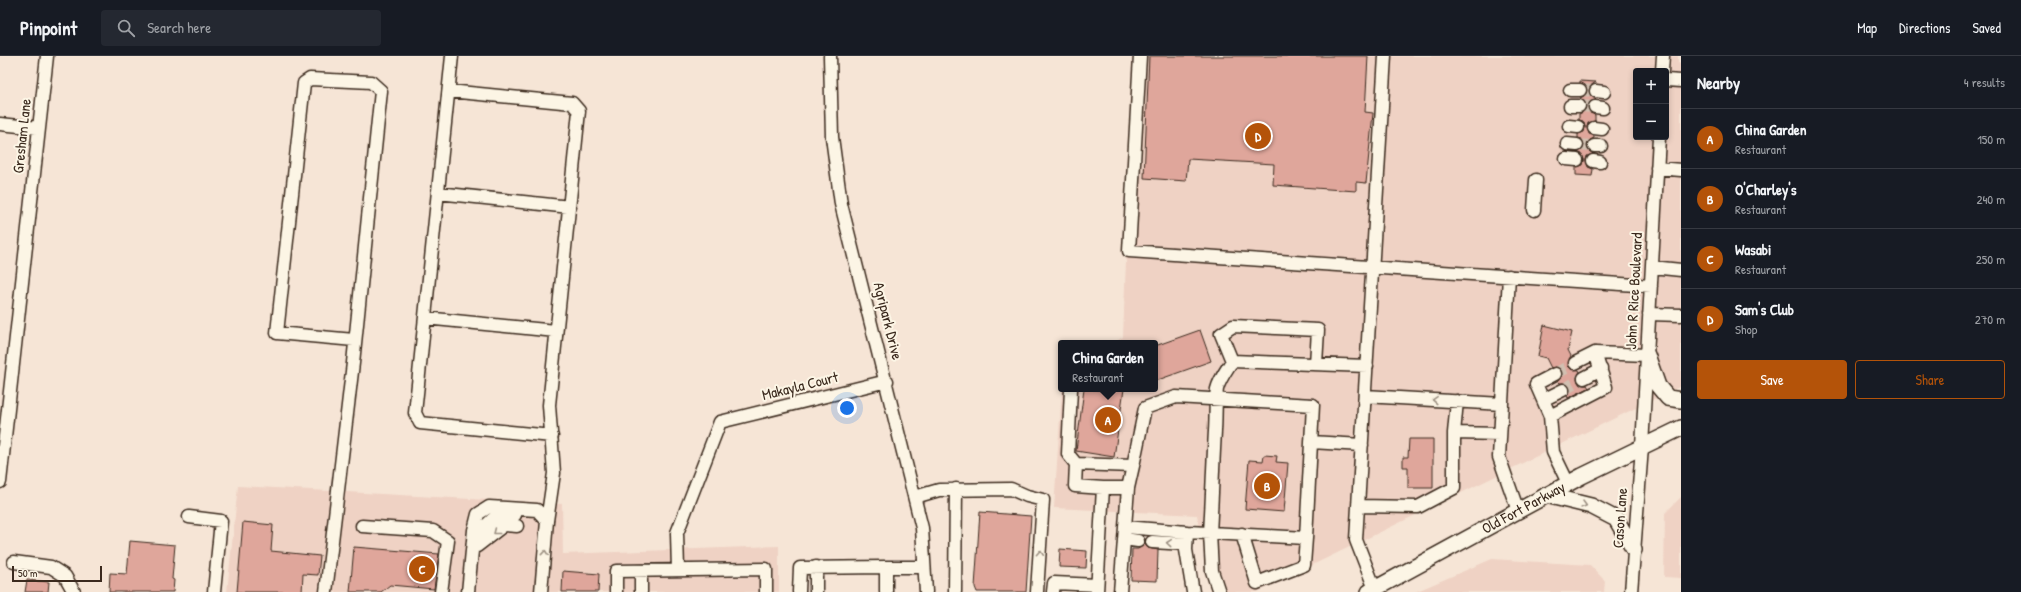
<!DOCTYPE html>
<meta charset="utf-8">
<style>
body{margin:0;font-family:"Patrick Hand",sans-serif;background:#242831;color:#f1f3f6}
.controls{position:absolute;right:12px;top:12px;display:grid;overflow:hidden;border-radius:4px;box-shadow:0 2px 6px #0003}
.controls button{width:36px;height:36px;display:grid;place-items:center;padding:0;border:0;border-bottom:1px solid #363941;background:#171b24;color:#f1f3f6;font:20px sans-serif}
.scale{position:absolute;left:12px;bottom:10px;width:90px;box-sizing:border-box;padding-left:4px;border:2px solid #3b2a1e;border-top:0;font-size:11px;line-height:14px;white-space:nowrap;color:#3b2a1e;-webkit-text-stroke:3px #fcf5e5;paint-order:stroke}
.you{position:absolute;left:847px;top:352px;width:14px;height:14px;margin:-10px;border:3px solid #fff;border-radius:50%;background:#1a73e8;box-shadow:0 0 0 6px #1a73e833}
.badge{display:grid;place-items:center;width:26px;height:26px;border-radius:50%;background:#b45309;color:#fff;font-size:13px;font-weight:700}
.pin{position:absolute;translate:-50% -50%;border:2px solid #fff;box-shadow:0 1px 4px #0006}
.popup{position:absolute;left:1058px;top:284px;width:100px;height:52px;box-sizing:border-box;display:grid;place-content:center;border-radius:4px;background:#171b24;filter:drop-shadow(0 1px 3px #0005);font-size:13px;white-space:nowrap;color:#9ea1a6}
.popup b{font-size:15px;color:#f1f3f6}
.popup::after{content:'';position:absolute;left:50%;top:100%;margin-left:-8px;border:8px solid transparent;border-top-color:#171b24}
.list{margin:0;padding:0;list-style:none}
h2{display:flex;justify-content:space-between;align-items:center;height:52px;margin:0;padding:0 16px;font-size:17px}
h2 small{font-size:13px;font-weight:400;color:#9ea1a6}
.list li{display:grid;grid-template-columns:26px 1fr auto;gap:12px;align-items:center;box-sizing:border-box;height:60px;padding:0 16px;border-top:1px solid #363941}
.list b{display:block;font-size:15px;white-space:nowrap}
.list p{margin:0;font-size:13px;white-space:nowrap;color:#9ea1a6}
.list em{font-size:13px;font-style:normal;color:#9ea1a6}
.actions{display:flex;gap:8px;padding:12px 16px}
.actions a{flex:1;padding:9px 0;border:1px solid #b45309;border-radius:4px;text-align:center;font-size:14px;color:#b45309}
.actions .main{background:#b45309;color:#fff}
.icon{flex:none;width:22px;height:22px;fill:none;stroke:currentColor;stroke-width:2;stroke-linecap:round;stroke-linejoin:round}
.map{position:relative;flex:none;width:1681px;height:536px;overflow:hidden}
header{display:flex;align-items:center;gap:24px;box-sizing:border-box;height:56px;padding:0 20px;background:#171b24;border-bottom:1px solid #363941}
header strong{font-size:19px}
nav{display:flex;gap:22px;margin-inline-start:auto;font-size:14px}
.search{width:280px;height:36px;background:#242831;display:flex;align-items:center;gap:10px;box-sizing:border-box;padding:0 14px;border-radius:4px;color:#9ea1a6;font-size:15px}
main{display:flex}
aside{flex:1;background:#171b24}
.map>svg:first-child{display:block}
.built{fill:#efd2c4;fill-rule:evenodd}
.building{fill:#dfa69b;stroke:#3b2a1e}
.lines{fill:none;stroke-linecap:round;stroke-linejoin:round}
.minor-tunnel{stroke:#d1c0b1;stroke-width:12;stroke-dasharray:12 6;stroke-linecap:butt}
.minor-casing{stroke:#3b2a1e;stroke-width:15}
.major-casing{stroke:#3b2a1e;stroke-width:18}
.minor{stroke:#fcf5e5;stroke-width:12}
.major{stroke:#fcf5e5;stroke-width:15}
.oneway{stroke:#9c9082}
.labels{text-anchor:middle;stroke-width:4;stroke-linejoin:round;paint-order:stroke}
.street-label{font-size:15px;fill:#3b2a1e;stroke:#fcf5e5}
</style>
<header>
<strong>Pinpoint</strong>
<div class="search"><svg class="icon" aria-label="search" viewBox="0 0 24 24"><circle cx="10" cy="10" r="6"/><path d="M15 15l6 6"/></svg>Search here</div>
<nav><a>Map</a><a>Directions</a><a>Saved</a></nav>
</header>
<main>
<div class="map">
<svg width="1681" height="536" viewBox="0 0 1681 536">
<rect width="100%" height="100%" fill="#f6e5d6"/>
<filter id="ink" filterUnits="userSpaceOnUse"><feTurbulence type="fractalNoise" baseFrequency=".025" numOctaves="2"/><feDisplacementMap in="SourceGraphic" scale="8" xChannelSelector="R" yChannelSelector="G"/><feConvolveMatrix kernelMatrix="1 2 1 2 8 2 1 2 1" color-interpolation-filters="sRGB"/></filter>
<g filter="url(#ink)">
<path class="built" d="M 1134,0 L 1678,0 L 1678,7 L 1681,8 L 1681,330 L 1257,536 L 1213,536 L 1197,459 L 1054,452 L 1062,333 L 1155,333 L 1155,287 L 1113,287 L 1123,281 ZM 1636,15 L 1666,15 L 1666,81 L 1636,81 Z
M 238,430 L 562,448 L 563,498 L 779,490 L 779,536 L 227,536 Z
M 1681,441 L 1681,522 L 1664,521 L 1665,457 Z
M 1492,503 L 1590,509 L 1605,525 L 1604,536 L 1415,536 Z"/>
<path class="building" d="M 1149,0 L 1368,0 L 1365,56 L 1373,57 L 1366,127 L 1356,126 L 1356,135 L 1273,129 L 1274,108 L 1188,103 L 1186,125 L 1144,122 Z
M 1580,25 L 1596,26 L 1590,30 L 1589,34 L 1589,38 L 1596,44 L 1589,46 L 1588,50 L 1590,57 L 1595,59 L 1595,65 L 1588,67 L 1587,71 L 1589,78 L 1594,80 L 1594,82 L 1590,84 L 1587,90 L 1588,94 L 1593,98 L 1587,100 L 1586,104 L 1588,111 L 1593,113 L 1592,120 L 1576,119 L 1576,111 L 1583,109 L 1584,104 L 1582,98 L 1577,96 L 1583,94 L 1584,89 L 1582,83 L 1578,82 L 1578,78 L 1584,76 L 1585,71 L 1583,65 L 1579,64 L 1579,58 L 1583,56 L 1586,50 L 1585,46 L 1580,42 L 1584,40 L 1587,34 L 1586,30 L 1580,27 Z
M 1544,269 L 1572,276 L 1568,294 L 1571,300 L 1569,303 L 1568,310 L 1571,313 L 1579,314 L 1580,316 L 1577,321 L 1578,326 L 1580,329 L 1587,329 L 1589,332 L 1568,342 L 1567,340 L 1570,335 L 1569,330 L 1564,327 L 1560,327 L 1558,325 L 1562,319 L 1561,314 L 1556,311 L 1551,312 L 1546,302 L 1538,300 Z
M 1200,274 L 1211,305 L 1155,325 L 1155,290 Z
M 1084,333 L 1115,335 L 1117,333 L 1124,333 L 1114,401 L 1076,395 Z
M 1409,383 L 1433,383 L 1433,432 L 1408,432 L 1408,411 L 1403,411 L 1403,401 L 1408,401 Z
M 1264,399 L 1277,400 L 1276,406 L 1288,407 L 1284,456 L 1245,453 L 1249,404 L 1263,405 Z
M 980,456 L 1031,460 L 1026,536 L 977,536 L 975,531 Z
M 243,466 L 273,469 L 271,495 L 320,500 L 318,519 L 303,518 L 302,536 L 237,536 Z
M 130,485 L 175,489 L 172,523 L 174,524 L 173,536 L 109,536 L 110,517 L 127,518 Z
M 1145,488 L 1148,492 L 1158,494 L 1157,525 L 1131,524 L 1132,493 L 1138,493 Z
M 354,491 L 439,498 L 434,533 L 390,529 L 381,536 L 350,536 Z
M 1060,493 L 1087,495 L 1086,512 L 1059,511 Z
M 563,515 L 599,518 L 598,536 L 562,536 Z
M 27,524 L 49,526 L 48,536 L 25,536 Z"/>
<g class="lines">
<path class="minor-tunnel" d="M 1580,34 L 1596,35
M 1579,50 L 1595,51
M 1577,89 L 1594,90
M 1555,318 L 1575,307
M 1563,334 L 1584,322"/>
<g class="minor-casing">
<path id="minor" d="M 452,0 L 415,357 L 420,367 L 552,380
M 830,0 L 832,81 L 841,148 L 922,472 L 926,536
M 1140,0 L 1129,195 L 1651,230
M 1662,15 L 1663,0
M 1666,24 L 1681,25
M 1570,34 L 1580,34
M 449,35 L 572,47 L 579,55 L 549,349 L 554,417 L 547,465
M 1596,35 L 1604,36
M 1570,50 L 1579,50
M 1595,51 L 1603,52
M 0,68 L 39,72
M 1569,70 L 1578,71
M 1594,72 L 1602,73
M 1567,88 L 1577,89
M 1594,90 L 1601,90
M 1566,103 L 1577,104
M 1593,105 L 1600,106
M 1657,112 L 1681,114
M 438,137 L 570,151
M 1534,154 L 1536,124
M 1652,211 L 1681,214
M 1509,220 L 1499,401 L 1518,455
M 1649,258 L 1681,259
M 425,262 L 556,275
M 1232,305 L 1221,278 L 1233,270 L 1318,274 L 1316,308
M 1575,307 L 1595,297
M 1584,322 L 1601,313
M 1071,333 L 1068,398 L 1076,408
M 1365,340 L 1502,348
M 1543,344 L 1563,334
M 1550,360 L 1536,328 L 1555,318
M 1454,377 L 1457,345
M 1311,386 L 1362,389
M 0,426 L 47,0
M 1568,427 L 1553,396 L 1550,360 L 1606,331 L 1595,297 L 1647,299
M 1103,432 L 1128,432
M 915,441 L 939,434 L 1011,433 L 1027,440 L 1043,444 L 1037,536
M 1358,450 L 1418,451 L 1454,432 L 1454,377 L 1500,378
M 189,461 L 221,465 L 214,536
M 362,470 L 433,475 L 448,485 L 441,536
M 1125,471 L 1187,476
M 1242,478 L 1257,527 L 1304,509 L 1306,482
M 1124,483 L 1138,485
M 478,485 C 479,475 492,461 502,458 C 506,458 512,459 515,459
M 1152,486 L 1186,488
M 477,490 L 504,469 L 517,470
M 14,506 L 51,511 L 65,520 L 74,536
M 886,511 L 924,511
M 678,514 L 677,477 L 720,366 L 887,325
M 641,515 L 641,536
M 1375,533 L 1356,484 L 1385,0
M 326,536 L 353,307 L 381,35 L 371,26 L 310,23 L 304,27 L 277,277 L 354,284
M 468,536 L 474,474 L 478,458 L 489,451 L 537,454 L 547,465 L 541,536
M 616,536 L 616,515 L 766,513 L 766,536
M 799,536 L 800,512 L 886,511 L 886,536
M 816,536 L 816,511
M 955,536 L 956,433
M 1053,536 L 1054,527 L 1097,529
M 1097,536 L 1103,432 L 1075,430 L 1076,408 L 1133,410 L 1145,352 L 1176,341 L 1313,349 L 1306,482 L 1210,477 C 1212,443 1213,409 1215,375 C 1216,362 1215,346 1217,333 C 1219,324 1227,313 1232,305 L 1367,310
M 1120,536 L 1128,432 L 1133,410
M 1193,536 L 1186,494 L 1187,476 L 1210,477 L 1212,515 L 1219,536
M 1631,536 L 1642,391 L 1659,81"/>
</g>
<g class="major-casing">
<g id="major">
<path d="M 1647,299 L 1658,330 L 1668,342 L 1681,344"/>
<path d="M 1546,439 L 1591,450 L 1616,463 L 1634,494"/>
<path id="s1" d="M 1369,536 L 1582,420 L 1681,372"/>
</g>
</g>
<use href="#minor" class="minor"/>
<use href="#major" class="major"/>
</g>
<defs><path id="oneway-chevron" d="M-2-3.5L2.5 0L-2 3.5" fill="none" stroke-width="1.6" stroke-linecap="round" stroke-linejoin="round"/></defs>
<g class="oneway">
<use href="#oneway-chevron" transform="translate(1435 344) rotate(-177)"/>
<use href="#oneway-chevron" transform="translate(1584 449) rotate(15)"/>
<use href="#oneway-chevron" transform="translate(496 476) rotate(142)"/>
<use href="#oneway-chevron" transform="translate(1169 487) rotate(-175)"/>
<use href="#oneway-chevron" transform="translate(545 497) rotate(-84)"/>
<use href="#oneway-chevron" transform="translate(1040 497) rotate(-86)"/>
</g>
</g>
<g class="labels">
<g class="street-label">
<text transform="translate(22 80) rotate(-84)" y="5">Gresham Lane</text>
<text transform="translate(1634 235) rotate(-87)" y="5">John R Rice Boulevard</text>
<text transform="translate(888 265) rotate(76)" y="5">Agripark Drive</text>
<text transform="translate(800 330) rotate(-14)" y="5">Makayla Court</text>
<text dy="5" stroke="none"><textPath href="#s1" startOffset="176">Old Fort Parkway</textPath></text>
<text transform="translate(1620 462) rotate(-86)" y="5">Cason Lane</text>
</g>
</g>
</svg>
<div class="controls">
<button>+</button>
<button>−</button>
</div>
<div class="scale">50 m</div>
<div class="you"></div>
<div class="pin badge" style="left:1108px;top:364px">A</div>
<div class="popup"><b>China Garden</b>Restaurant</div>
<div class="pin badge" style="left:1267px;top:430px">B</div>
<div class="pin badge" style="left:422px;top:513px">C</div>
<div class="pin badge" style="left:1258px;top:80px">D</div>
</div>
<aside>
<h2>Nearby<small>4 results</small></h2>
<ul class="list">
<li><span class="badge">A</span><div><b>China Garden</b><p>Restaurant</p></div><em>150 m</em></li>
<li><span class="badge">B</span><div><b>O'Charley's</b><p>Restaurant</p></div><em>240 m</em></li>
<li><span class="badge">C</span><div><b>Wasabi</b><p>Restaurant</p></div><em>250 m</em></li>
<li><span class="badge">D</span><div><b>Sam's Club</b><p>Shop</p></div><em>270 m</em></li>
</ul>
<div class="actions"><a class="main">Save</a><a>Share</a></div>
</aside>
</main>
